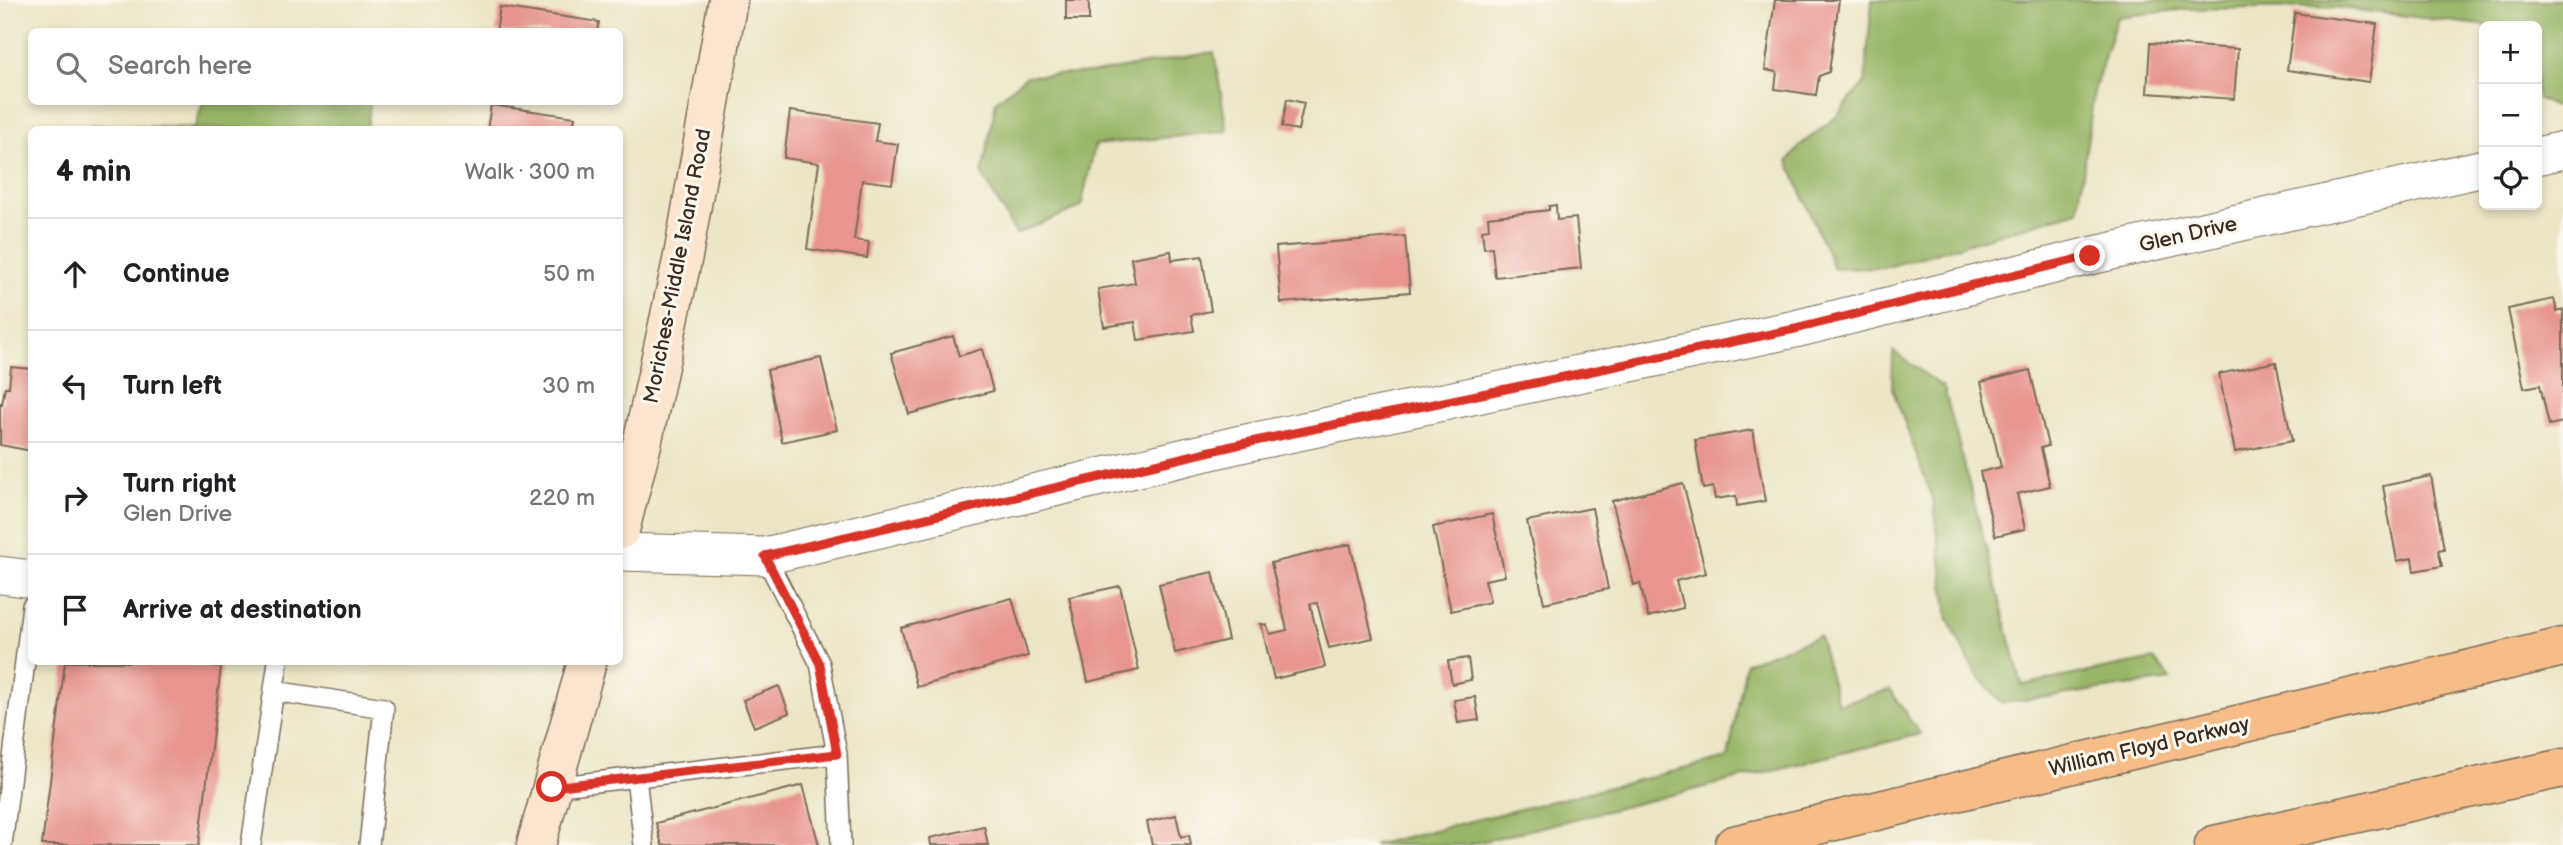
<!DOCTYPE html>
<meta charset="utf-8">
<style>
body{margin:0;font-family:"Balsamiq Sans",sans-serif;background:#f2f2f2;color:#202124}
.controls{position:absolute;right:21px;top:21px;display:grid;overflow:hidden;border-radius:10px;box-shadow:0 4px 10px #0003}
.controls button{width:63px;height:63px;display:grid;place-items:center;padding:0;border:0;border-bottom:2px solid #e0e0e0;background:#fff;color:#202124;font:35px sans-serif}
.stop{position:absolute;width:21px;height:21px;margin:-16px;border:5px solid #d93025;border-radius:50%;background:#fff}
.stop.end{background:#d93025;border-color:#fff;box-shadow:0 2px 7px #0008}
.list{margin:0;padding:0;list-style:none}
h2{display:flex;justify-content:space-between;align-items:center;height:91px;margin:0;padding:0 28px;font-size:30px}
h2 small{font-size:23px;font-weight:400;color:#757577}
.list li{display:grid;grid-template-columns:46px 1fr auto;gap:21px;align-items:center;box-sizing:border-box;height:112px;padding:0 28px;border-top:2px solid #e0e0e0}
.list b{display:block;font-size:26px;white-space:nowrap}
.list p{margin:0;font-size:23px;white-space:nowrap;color:#757577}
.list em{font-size:23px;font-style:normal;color:#757577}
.icon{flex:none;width:38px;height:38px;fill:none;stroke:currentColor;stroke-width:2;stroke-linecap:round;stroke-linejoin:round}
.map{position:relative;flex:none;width:2563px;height:845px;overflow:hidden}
.search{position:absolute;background:#fff;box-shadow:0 4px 10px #0003;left:28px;top:28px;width:595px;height:77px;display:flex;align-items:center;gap:18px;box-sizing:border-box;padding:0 24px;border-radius:10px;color:#757577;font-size:26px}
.panel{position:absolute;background:#fff;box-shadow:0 4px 10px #0003;left:28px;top:126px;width:595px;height:539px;border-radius:10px}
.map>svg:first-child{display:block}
.forest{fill:#98b668;stroke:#6a7043;stroke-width:2}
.building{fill:#e89490}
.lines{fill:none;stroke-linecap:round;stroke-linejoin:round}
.service-casing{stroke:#796b59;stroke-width:22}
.minor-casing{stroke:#796b59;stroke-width:39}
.secondary-casing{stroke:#796b59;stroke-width:41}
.trunk-casing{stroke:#796b59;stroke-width:41}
.service{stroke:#fff;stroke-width:19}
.minor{stroke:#fff;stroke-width:37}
.secondary{stroke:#fce5cf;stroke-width:38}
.trunk{stroke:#f7bd88;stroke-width:38}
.route{stroke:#d93025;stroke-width:9}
.labels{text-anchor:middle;stroke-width:6;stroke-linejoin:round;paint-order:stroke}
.street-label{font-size:21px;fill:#3b2a1e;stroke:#fbf7ec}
</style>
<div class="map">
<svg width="2563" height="845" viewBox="0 0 2563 845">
<rect width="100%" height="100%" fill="#fbf7ec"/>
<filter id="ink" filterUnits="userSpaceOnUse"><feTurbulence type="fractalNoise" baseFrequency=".0143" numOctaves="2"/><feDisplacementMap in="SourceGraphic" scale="14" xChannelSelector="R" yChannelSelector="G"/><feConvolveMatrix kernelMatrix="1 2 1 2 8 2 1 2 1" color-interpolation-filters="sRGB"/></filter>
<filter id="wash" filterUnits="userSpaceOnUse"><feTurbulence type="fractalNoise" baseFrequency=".00686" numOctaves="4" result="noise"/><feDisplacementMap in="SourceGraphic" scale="28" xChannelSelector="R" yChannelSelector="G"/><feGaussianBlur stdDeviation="1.57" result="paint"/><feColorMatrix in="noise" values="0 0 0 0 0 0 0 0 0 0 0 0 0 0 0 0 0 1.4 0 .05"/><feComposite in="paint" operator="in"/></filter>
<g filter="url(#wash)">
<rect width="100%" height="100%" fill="#ece5c6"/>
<path class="forest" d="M 1872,0 L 2563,0 L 2563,106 L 2554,107 L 2537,98 L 2537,26 L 2489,26 L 2333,7 L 2188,9 L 2117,17 L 2094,91 L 2078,211 L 1884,268 L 1834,269 L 1788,161 L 1802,144 L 1836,117 L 1865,82 Z
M 1214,52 L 1227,131 L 1095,145 L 1081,207 L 1016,234 L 982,174 L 996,101 L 1026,76 L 1094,73 Z
M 203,102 L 370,102 L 367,129 L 89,129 L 90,125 L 195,128 Z
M 1893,351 L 1944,388 L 2022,685 L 2154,659 L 2171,680 L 2002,703 L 1977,676 L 1948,620 L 1934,503 L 1892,388 Z
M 1819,636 L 1838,704 L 1890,690 L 1920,734 L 1468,845 L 1373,845 L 1728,758 L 1746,663 Z"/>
<g id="blocks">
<path class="building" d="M 1066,0 L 1089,0 L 1089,20 L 1066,20 Z
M 1775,0 L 1839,0 L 1829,72 L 1819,76 L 1816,95 L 1775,89 L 1777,72 L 1765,70 Z
M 500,7 L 599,22 L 597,32 L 496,32 Z
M 2295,13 L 2377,24 L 2369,82 L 2287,70 Z
M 2150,43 L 2238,49 L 2234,99 L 2147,93 Z
M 1287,99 L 1304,103 L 1298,130 L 1282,127 Z
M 491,105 L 575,117 L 573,130 L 487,130 Z
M 790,111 L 878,123 L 875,141 L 898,144 L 892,184 L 862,180 L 854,240 L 869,242 L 867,258 L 807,249 L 819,163 L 784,158 Z
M 1556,205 L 1557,220 L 1576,218 L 1581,268 L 1495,277 L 1492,247 L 1484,248 L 1482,230 L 1489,229 L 1488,217 L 1549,210 L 1549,206 Z
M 1405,236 L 1410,292 L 1281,303 L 1276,247 Z
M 1171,251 L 1172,260 L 1202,256 L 1211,311 L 1191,315 L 1194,331 L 1138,340 L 1135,322 L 1104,327 L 1098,289 L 1135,283 L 1131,258 Z
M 2554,299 L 2557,312 L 2563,310 L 2563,422 L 2549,425 L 2540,385 L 2524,388 L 2508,309 Z
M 953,336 L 959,356 L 982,349 L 993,391 L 909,414 L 891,353 Z
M 821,358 L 837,430 L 782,442 L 767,370 Z
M 2276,362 L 2292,441 L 2235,452 L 2219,374 Z
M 11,367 L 32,369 L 32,451 L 0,445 L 0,403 L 2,404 L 5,387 L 9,387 Z
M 2030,370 L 2048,446 L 2041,448 L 2050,486 L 2017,494 L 2025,529 L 1995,536 L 1980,472 L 2001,467 L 1981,382 Z
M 1753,430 L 1765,501 L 1737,506 L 1736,496 L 1715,499 L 1713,487 L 1703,489 L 1695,440 Z
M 2431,476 L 2444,549 L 2438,550 L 2442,566 L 2414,571 L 2412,558 L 2397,561 L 2383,486 Z
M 1683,483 L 1706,573 L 1676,581 L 1683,608 L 1648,617 L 1640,583 L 1634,585 L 1612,501 Z
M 1592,508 L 1608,589 L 1544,603 L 1527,521 Z
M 1492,514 L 1505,576 L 1485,580 L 1490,602 L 1451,611 L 1433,527 Z
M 1350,544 L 1373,638 L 1329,648 L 1317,603 L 1310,604 L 1325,667 L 1274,679 L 1261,624 L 1267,625 L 1270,634 L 1287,630 L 1271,563 Z
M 1213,572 L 1228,640 L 1175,653 L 1159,584 Z
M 1120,586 L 1139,670 L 1088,682 L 1069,597 Z
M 1012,598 L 1028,656 L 917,687 L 901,628 Z
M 1468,658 L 1471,680 L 1452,684 L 1448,661 Z
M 65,662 L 172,662 L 221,667 L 199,845 L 42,845 Z
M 779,686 L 789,713 L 754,727 L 743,700 Z
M 1475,697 L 1479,720 L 1458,723 L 1454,700 Z
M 803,785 L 819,845 L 662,845 L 656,823 Z
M 1176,815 L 1181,837 L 1189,835 L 1191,845 L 1152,845 L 1147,822 Z
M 984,826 L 988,845 L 931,845 L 930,838 Z"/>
</g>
</g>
<g filter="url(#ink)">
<use href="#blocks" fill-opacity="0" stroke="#796b59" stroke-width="2"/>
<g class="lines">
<g class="service-casing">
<path id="service" d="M 765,556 L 820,664 L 837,754 L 841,845
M 274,691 L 384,708 L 369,845
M 636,777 L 644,845
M 552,787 L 837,754
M 2,845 L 32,606
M 251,845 L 278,662"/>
</g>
<g class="minor-casing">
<path id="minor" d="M 2537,156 L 2563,150
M 620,552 L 765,556 L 1241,444 L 1795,329 L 2090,256 L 2484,168
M 0,575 L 32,579"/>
</g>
<g class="secondary-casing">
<path id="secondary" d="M 620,530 L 642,444 L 683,256 L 728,0
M 536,845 L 587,662"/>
</g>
<g class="trunk-casing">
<path id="trunk" d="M 1734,845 L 2563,647
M 2214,845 L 2563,768"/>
</g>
<use href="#service" class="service"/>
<use href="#minor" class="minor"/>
<use href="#secondary" class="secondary"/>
<use href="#trunk" class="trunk"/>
</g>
</g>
<g class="lines" filter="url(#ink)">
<path class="route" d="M 552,787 L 837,754 L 820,664 L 765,556 L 1241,444 L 1795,329 L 2090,256"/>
</g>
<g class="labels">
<g class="street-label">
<text transform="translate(2188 234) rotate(-13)" y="7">Glen Drive</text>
<text transform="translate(677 266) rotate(-79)" y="7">Moriches-Middle Island Road</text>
<text transform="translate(2149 746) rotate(-13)" y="7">William Floyd Parkway</text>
</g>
</g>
</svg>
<div class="controls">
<button>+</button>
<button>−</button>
<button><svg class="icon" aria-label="locate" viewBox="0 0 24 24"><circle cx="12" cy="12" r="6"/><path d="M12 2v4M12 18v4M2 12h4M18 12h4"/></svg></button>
</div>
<div class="stop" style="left:552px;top:787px"></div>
<div class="stop end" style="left:2090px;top:256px"></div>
<div class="search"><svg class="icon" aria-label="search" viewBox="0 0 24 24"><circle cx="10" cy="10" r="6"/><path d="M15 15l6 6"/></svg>Search here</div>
<section class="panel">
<h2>4 min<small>Walk · 300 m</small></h2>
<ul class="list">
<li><svg class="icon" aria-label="ahead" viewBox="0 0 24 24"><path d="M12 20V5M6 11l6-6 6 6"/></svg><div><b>Continue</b></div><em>50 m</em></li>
<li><svg class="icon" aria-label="left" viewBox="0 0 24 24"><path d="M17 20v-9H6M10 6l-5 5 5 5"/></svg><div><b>Turn left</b></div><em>30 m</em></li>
<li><svg class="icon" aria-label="right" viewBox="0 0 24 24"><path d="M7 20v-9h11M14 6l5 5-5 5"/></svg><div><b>Turn right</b><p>Glen Drive</p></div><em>220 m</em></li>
<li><svg class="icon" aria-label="arrive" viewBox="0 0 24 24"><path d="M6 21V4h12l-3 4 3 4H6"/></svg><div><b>Arrive at destination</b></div></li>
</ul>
</section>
</div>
